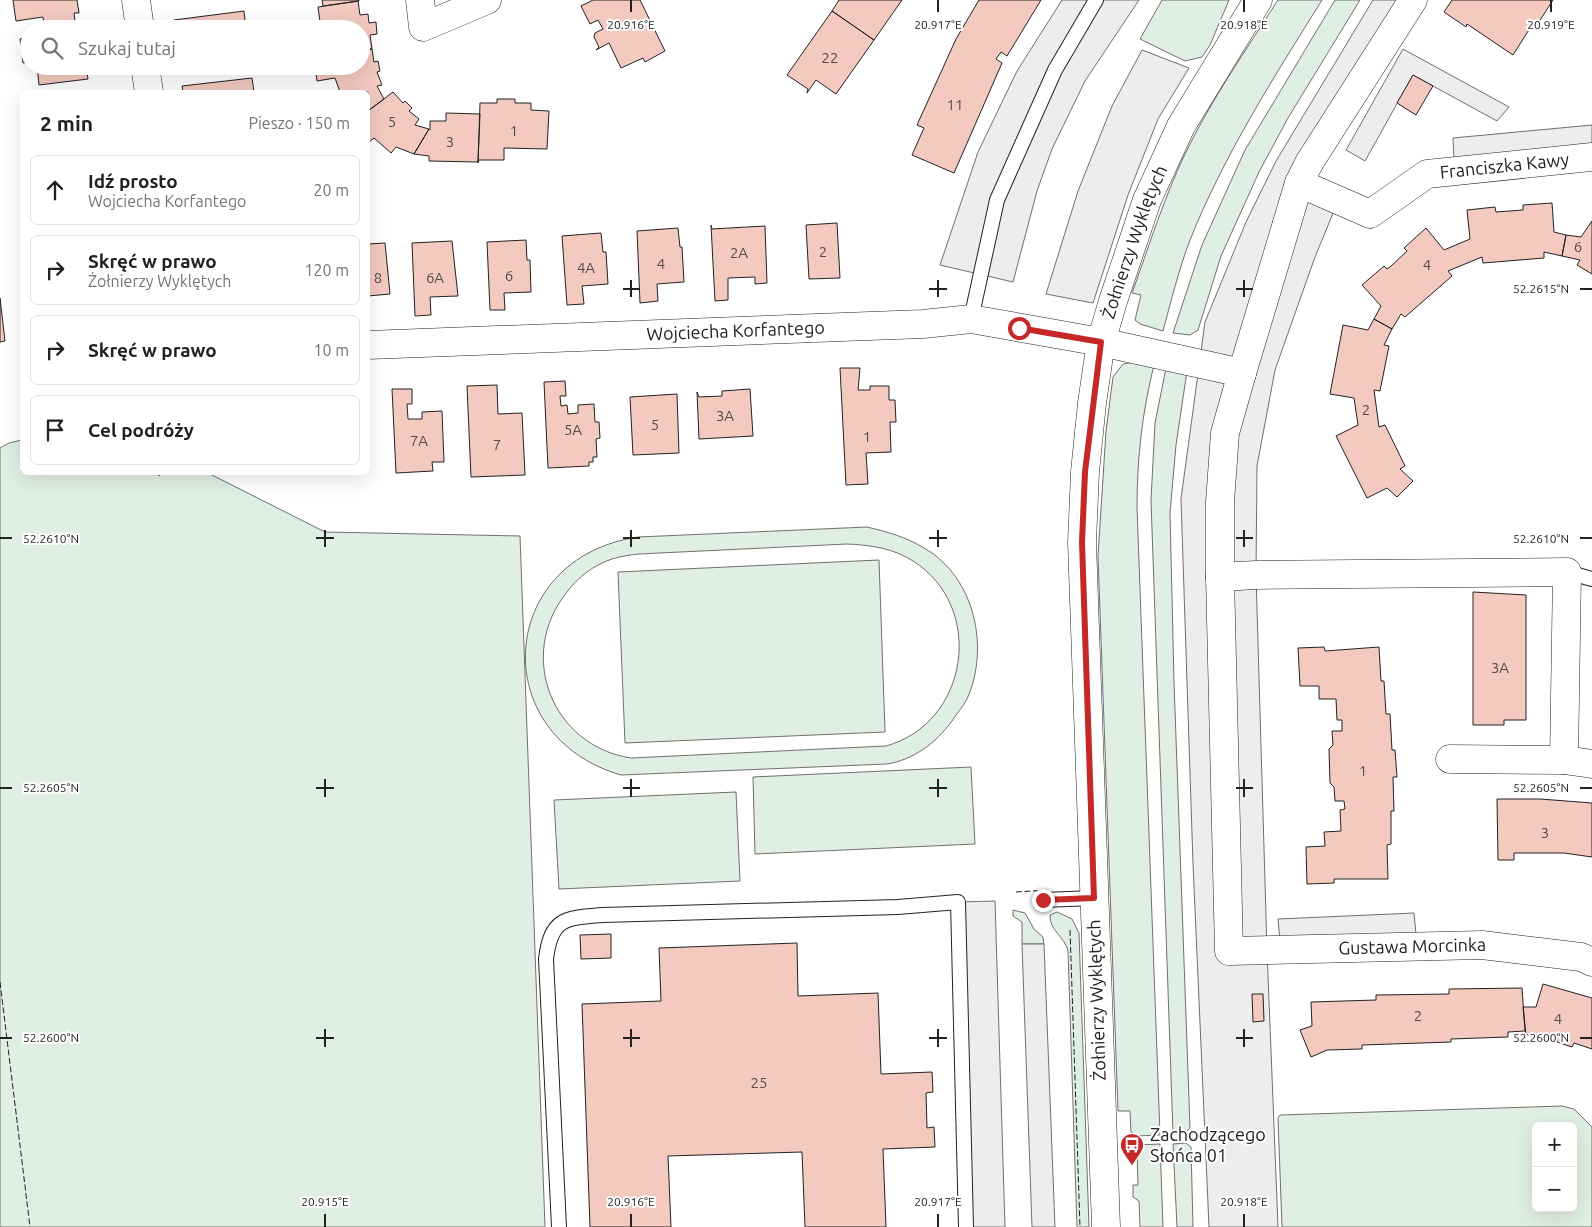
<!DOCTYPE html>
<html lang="pl">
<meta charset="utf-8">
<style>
body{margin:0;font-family:Ubuntu,sans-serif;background:#f2f2f2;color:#202124}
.controls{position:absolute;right:15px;bottom:15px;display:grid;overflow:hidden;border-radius:8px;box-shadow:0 5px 20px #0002}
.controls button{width:45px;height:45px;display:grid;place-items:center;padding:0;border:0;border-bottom:1px solid #e0e0e0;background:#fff;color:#202124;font:25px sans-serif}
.stop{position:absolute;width:15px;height:15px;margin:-11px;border:4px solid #c62828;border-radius:50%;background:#fff}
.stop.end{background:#c62828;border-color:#fff;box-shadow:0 1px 5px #0008}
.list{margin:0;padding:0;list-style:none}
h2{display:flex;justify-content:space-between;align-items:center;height:65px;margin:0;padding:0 20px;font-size:21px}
h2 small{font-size:16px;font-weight:400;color:#757577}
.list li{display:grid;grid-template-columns:32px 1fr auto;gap:15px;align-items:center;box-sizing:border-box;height:70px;margin:0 10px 10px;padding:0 10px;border:1px solid #e0e0e0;border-radius:8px}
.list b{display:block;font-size:19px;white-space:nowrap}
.list p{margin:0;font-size:16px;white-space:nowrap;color:#757577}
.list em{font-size:16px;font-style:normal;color:#757577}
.icon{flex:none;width:28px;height:28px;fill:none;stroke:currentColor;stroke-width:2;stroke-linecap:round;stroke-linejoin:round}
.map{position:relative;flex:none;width:1592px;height:1227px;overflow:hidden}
.search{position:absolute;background:#fff;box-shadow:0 5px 20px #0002;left:20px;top:20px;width:350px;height:55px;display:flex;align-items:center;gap:12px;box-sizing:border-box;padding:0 18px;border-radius:28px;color:#757577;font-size:19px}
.panel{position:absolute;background:#fff;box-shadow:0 5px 20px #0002;left:20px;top:90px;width:350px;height:385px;border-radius:8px}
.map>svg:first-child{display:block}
.green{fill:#e0efe3;stroke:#6f6f6f;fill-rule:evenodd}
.parking{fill:#ededed;stroke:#6f6f6f}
.building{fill:#f3c9c0;stroke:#222}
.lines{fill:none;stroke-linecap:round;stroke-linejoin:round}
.service-casing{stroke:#222;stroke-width:16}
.minor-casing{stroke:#222;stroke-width:29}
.tertiary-casing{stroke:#222;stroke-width:29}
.service{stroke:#fff;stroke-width:14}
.minor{stroke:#fff;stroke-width:28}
.tertiary{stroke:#fff;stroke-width:28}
.fence{stroke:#222;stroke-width:1;stroke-dasharray:6 2.5;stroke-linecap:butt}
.route{stroke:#c62828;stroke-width:6}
.ticks{fill:none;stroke:#222;stroke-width:2}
.labels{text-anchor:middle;stroke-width:4;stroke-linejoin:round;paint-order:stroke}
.number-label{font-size:15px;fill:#564c4a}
.street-label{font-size:18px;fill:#222;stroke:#fff}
.poi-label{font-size:18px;fill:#222;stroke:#fff;text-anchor:start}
.ticks-label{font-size:12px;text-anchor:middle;fill:#222;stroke:#fff;stroke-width:4;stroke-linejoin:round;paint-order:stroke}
</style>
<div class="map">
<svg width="1592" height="1227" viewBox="0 0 1592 1227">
<rect width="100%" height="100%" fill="#fff"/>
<path class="green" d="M 1162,0 L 1229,0 L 1210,45 L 1202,57 L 1185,61 L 1140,39 Z
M 1278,0 L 1322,0 C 1274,77 1224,155 1190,240 C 1179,269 1171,301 1163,331 L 1140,324 L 1135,320 L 1141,295 L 1132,293 C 1149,246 1164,198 1185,154 C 1211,100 1246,50 1278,0 Z
M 1335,0 L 1360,0 L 1288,118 L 1259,172 L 1221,256 L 1198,330 L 1190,335 L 1173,333 L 1202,245 L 1245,150 Z
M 1134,362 L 1154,365 C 1142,413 1137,459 1137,507 L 1160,1135 L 1136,1136 L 1131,1132 L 1130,1111 L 1118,1111 L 1098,556 L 1106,431 L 1113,377 L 1123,364 Z
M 1166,368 L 1187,371 L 1176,445 L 1170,513 L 1174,682 L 1190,1128 L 1185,1133 L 1173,1134 L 1151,500 L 1155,423 Z
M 22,440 L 22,472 L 155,472 L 159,476 L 162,473 L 208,473 L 325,532 L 520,536 L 545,1227 L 0,1227 L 0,448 L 9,443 Z
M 867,527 C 888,532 906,537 924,548 C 975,577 990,648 967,699 C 963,707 956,714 952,721 C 936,743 913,760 887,764 L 621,775 C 486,736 496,558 638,537 ZM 847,544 C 870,545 893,548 913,561 C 986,607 969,723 886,746 L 631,758 C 552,746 516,655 567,592 C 578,577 594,565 612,559 C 621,556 630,555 639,554 Z
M 879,560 L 885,732 L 625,743 L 618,572 Z
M 971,767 L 975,844 L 755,854 L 753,777 Z
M 736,792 L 740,881 L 559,889 L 554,800 Z
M 1013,910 L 1025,913 L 1034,929 L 1043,937 L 1044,944 L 1022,944 L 1022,922 L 1013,916 Z
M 1057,912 L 1072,919 L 1079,933 L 1089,1227 L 1077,1227 L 1068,951 C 1065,937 1049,930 1050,915 Z
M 1562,1106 L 1574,1109 L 1592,1127 L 1592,1227 L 1282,1227 L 1278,1118 L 1280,1115 ZM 1536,1126 L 1573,1126 L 1573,1208 L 1536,1208 Z
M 1186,1143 L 1191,1147 L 1193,1227 L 1177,1227 L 1173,1144 Z
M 1160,1144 L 1163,1227 L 1140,1227 L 1139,1201 L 1133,1197 L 1133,1185 L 1138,1185 L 1137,1153 L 1132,1153 L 1132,1149 L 1137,1145 Z"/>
<path class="parking" d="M 1062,0 L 1139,0 L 1085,81 L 1052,149 L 1037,191 L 1013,282 L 940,265 L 978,152 L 1017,71 Z
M 1373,0 L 1413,0 L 1309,163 L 1338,201 L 1315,257 L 1275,370 L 1257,466 L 1256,575 L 1267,950 L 1278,1227 L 1209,1227 L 1193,864 L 1181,499 L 1205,322 L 1246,222 L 1276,161 Z
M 1403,49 L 1509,107 L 1497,121 L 1413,75 L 1365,161 L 1346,150 Z
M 1142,50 L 1189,68 L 1158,119 L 1128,195 L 1093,303 L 1046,294 L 1078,191 L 1112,106 Z
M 1592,125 L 1592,146 L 1454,158 L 1453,138 Z
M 995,901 L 1005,1227 L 966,1227 L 958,902 Z
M 1414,913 L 1416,934 L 1280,940 L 1278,919 Z
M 1022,944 L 1044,944 L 1055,1227 L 1032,1227 Z"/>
<path class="building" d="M 13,0 L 77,0 L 79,13 L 74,13 L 76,29 L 44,29 L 43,17 L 16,21 Z
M 322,0 L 359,0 L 359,1 L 323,6 Z
M 593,0 L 640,0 L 665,51 L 645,62 L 643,58 L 621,68 L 609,43 L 596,50 L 599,47 L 594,37 L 595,33 L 603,29 L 598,20 L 590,24 L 581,6 Z
M 839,0 L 902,0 L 874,40 L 832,11 Z
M 979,0 L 1041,0 L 1007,56 L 1001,52 L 996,59 L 1002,63 L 954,173 L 912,155 L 924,128 L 917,125 L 956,39 Z
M 1452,0 L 1553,0 L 1535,28 L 1532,25 L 1513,55 L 1467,24 L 1466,27 L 1444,12 Z
M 358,1 L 360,15 L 368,14 L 369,23 L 376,22 L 377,34 L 370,35 L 372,49 L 361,50 L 361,29 L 321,29 L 318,7 Z
M 244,11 L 246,29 L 175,29 L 174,20 Z
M 832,11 L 874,40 L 836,94 L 816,80 L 807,93 L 808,89 L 787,75 Z
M 29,37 L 29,62 L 23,63 L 20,39 Z
M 372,49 L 374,62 L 378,61 L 380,71 L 377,72 L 382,85 L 377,86 L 384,99 L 368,111 L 368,92 L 340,92 L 335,78 L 317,81 L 315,66 L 361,66 L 361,50 Z
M 37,66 L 86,66 L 88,79 L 39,85 Z
M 1413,75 L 1433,86 L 1416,115 L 1397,103 Z
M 252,78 L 254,92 L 183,92 L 182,86 Z
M 393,92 L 403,103 L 405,101 L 412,108 L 409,111 L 419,119 L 415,125 L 429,129 L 414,154 L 396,147 L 391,153 L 374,138 L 368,143 L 368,111 Z
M 497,99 L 515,99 L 515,103 L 531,103 L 531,110 L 549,111 L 547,149 L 504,148 L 504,160 L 479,160 L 478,163 L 480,103 L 497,103 Z
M 446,113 L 480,114 L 478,162 L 429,161 L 429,156 L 414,154 L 429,129 L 430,130 L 430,121 L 446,121 Z
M 1552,203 L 1554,232 L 1566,235 L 1562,256 L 1544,252 L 1544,258 L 1483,263 L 1482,257 L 1448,271 L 1452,276 L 1405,317 L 1401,314 L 1392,329 L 1374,319 L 1381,306 L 1362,285 L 1384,266 L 1387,269 L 1390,267 L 1407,251 L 1404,248 L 1426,228 L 1444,250 L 1470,239 L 1467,210 L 1495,207 L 1496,212 L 1523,210 L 1523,205 Z
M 1592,221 L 1592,274 L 1577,265 L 1580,260 L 1562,256 L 1566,235 L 1581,237 Z
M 837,223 L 840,278 L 809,279 L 806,225 Z
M 711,225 L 712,229 L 765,226 L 767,283 L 755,284 L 755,277 L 728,278 L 728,300 L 715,301 Z
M 678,228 L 680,247 L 682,247 L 684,282 L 657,284 L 658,301 L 640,303 L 637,231 Z
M 601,233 L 603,252 L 606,252 L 608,284 L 582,286 L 584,304 L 567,305 L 562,236 Z
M 526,240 L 527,260 L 530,260 L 531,292 L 504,293 L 505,310 L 490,310 L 487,242 Z
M 452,241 L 458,296 L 430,297 L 431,315 L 415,316 L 412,243 Z
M 385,243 L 390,294 L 368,296 L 368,244 Z
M 0,298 L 5,341 L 0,342 Z
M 1374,319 L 1392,329 L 1384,345 L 1389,346 L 1380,391 L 1374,390 L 1379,427 L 1385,425 L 1405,466 L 1400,469 L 1413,481 L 1397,497 L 1387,488 L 1367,498 L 1336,436 L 1358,425 L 1354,398 L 1330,394 L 1343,325 L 1368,330 Z
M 840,368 L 860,368 L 858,390 L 870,390 L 870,386 L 889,386 L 889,400 L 895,400 L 896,422 L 890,422 L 891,452 L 866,453 L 868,484 L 846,485 Z
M 565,381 L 566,396 L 560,396 L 561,406 L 567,405 L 568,414 L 578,413 L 578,405 L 594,404 L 595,422 L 599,422 L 600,438 L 596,439 L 597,457 L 593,457 L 593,462 L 589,462 L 589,466 L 548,468 L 544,382 Z
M 497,385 L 498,414 L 522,413 L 525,475 L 471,477 L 467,386 Z
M 392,389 L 412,389 L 412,404 L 407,404 L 408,419 L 422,419 L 422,412 L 442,411 L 444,462 L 432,462 L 433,471 L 396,473 Z
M 750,389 L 753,436 L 699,439 L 697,392 L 699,397 L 722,396 L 722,391 Z
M 677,394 L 679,453 L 633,455 L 630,397 Z
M 1473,592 L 1526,595 L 1526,720 L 1504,720 L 1504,725 L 1473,725 Z
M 1324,647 L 1325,651 L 1379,647 L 1381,681 L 1384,681 L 1386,714 L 1390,714 L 1392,750 L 1395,750 L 1397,777 L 1393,777 L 1394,811 L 1391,811 L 1391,844 L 1387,845 L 1388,879 L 1334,879 L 1334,883 L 1307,884 L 1306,847 L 1325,846 L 1324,832 L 1341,831 L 1340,810 L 1345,809 L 1344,801 L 1335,801 L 1334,787 L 1330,783 L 1329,749 L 1333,745 L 1332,731 L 1342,731 L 1342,720 L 1337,720 L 1336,699 L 1319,699 L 1319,686 L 1300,686 L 1298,648 Z
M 1497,799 L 1540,799 L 1592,803 L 1592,857 L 1564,853 L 1514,853 L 1514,860 L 1498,860 Z
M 611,934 L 611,958 L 581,959 L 580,935 Z
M 797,943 L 798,996 L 878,993 L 881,1074 L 932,1072 L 933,1092 L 926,1093 L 927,1128 L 934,1127 L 935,1147 L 883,1149 L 886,1227 L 805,1227 L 802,1152 L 668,1156 L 671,1227 L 590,1227 L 582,1004 L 661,1001 L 659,948 Z
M 1543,984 L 1592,998 L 1592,1049 L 1574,1043 L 1572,1047 L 1557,1042 L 1557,1038 L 1543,1034 L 1526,1035 L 1523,1007 L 1536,1007 Z
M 1522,988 L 1525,1031 L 1508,1032 L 1508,1037 L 1451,1039 L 1451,1042 L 1362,1045 L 1362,1049 L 1327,1050 L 1311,1057 L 1300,1030 L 1312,1026 L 1311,1002 L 1376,1000 L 1376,995 L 1449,994 L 1449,989 Z
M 1252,994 L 1263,994 L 1264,1021 L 1253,1022 Z"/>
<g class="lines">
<g class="service-casing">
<path id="service" d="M 971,319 L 997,200 L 1055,70 L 1096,0
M 1567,572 L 1592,579
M 1043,900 L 1094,898
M 559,1227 L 546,959 C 551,918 565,918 602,915 L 898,907 L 958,902 L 966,1227"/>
</g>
<g class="minor-casing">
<g id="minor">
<path d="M 136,0 L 140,29"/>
<path d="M 420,0 L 423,27 L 487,0"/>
<path d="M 145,66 L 149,92"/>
<path id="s1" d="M 1299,183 L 1370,214 L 1427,174 L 1592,157"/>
<path id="s2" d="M 368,345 L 923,324 L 971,319 L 1101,342 L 1242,373 L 1225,433 L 1220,502 L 1220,577 L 1229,951 L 1482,945 L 1581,957 L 1592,962"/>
<path d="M 1242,373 L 1299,183 L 1309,163 L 1413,0"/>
<path d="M 1220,577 L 1256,575 L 1567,572 L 1564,760 L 1592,764"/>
<path d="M 1450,759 L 1564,760"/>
</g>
</g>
<g class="tertiary-casing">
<g id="tertiary">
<path id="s3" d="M 1106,1227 L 1082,542 L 1085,472 L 1092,403 L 1101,342 L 1113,301 L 1147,200 L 1181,126 L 1258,0"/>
</g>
</g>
<use href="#service" class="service"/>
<use href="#minor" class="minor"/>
<use href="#tertiary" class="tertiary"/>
<path class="fence" d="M 1016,892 L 1048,890
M 1070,930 L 1080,1227
M 0,982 L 30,1227"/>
</g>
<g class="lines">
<path class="route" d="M 1019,328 L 1101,342 L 1085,472 L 1082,542 L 1094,898 L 1043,900"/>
</g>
<path class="ticks" d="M 631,0 L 631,12M 938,0 L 938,12M 1244,0 L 1244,12M 1551,0 L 1551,12M 631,280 L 631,297M 938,280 L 938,297M 1244,280 L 1244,297M 623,289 L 640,289M 929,289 L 947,289M 1236,289 L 1253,289M 1580,289 L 1592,289M 325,530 L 325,547M 631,530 L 631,547M 938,530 L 938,547M 1244,530 L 1244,547M 0,538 L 12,538M 316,538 L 334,538M 623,538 L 640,538M 929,538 L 947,538M 1236,538 L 1253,538M 1580,538 L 1592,538M 325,779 L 325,797M 631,779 L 631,797M 938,779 L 938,797M 1244,779 L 1244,797M 0,788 L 12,788M 316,788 L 334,788M 623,788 L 640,788M 929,788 L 947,788M 1236,788 L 1253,788M 1580,788 L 1592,788M 325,1029 L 325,1047M 631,1029 L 631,1047M 938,1029 L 938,1047M 1244,1029 L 1244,1047M 0,1038 L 12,1038M 316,1038 L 334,1038M 623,1038 L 640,1038M 929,1038 L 947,1038M 1236,1038 L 1253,1038M 1580,1038 L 1592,1038M 325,1214 L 325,1227M 631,1214 L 631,1227M 938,1214 L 938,1227M 1244,1214 L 1244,1227"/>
<defs>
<g id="bus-pin" transform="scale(1.25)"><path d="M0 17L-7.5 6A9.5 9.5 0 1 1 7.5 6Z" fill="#c62828" stroke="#fff"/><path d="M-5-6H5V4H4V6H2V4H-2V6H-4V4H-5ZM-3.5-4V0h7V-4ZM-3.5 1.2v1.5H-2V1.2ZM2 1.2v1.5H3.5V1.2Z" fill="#fff"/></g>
</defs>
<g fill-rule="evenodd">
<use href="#bus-pin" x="1132" y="1145"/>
</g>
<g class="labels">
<g class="number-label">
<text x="830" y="63">22</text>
<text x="955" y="110">11</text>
<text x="392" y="127">5</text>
<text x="514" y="136">1</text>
<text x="450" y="147">3</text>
<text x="1578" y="252">6</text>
<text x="823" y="257">2</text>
<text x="739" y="258">2A</text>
<text x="661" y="269">4</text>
<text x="1427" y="270">4</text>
<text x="586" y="273">4A</text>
<text x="509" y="281">6</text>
<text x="378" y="283">8</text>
<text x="435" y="283">6A</text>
<text x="1366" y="415">2</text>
<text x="725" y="421">3A</text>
<text x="655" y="430">5</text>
<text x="573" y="435">5A</text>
<text x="867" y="442">1</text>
<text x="419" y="446">7A</text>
<text x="497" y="450">7</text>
<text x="1500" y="673">3A</text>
<text x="1363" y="776">1</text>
<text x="1545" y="838">3</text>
<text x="1418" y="1021">2</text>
<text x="1558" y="1024">4</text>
<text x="759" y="1088">25</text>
</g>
<g class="street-label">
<text dy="6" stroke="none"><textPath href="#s1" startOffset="225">Franciszka Kawy</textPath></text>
<text dy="6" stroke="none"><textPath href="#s3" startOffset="992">Żołnierzy Wyklętych</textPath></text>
<text dy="6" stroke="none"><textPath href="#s2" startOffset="368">Wojciecha Korfantego</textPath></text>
<text dy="6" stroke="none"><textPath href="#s2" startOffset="1644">Gustawa Morcinka</textPath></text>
<text transform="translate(1097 1000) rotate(-92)" y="6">Żołnierzy Wyklętych</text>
</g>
<g class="poi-label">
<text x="1150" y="1141">Zachodzącego<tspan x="1150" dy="21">Słońca 01</tspan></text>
</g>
</g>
<g class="ticks-label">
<text x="631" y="29">20.916°E</text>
<text x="938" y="29">20.917°E</text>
<text x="1244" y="29">20.918°E</text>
<text x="1551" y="29">20.919°E</text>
<text x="1541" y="293">52.2615°N</text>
<text x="51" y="543">52.2610°N</text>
<text x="1541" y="543">52.2610°N</text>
<text x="51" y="792">52.2605°N</text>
<text x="1541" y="792">52.2605°N</text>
<text x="51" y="1042">52.2600°N</text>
<text x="1541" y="1042">52.2600°N</text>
<text x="325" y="1206">20.915°E</text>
<text x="631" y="1206">20.916°E</text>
<text x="938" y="1206">20.917°E</text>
<text x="1244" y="1206">20.918°E</text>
</g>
</svg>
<div class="controls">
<button>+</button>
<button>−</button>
</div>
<div class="stop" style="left:1019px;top:328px"></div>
<div class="stop end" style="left:1043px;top:900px"></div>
<div class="search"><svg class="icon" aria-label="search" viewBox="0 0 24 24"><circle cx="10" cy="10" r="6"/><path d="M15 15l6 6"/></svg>Szukaj tutaj</div>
<section class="panel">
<h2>2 min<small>Pieszo · 150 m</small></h2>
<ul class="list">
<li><svg class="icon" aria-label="ahead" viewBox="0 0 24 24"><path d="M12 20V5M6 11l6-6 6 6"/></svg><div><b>Idź prosto</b><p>Wojciecha Korfantego</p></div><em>20 m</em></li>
<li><svg class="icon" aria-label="right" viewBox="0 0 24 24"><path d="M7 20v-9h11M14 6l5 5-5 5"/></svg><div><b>Skręć w prawo</b><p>Żołnierzy Wyklętych</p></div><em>120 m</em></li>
<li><svg class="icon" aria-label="right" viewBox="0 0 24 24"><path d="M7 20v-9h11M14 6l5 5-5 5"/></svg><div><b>Skręć w prawo</b></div><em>10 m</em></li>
<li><svg class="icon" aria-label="arrive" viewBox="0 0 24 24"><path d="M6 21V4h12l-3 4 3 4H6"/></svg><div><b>Cel podróży</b></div></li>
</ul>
</section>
</div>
